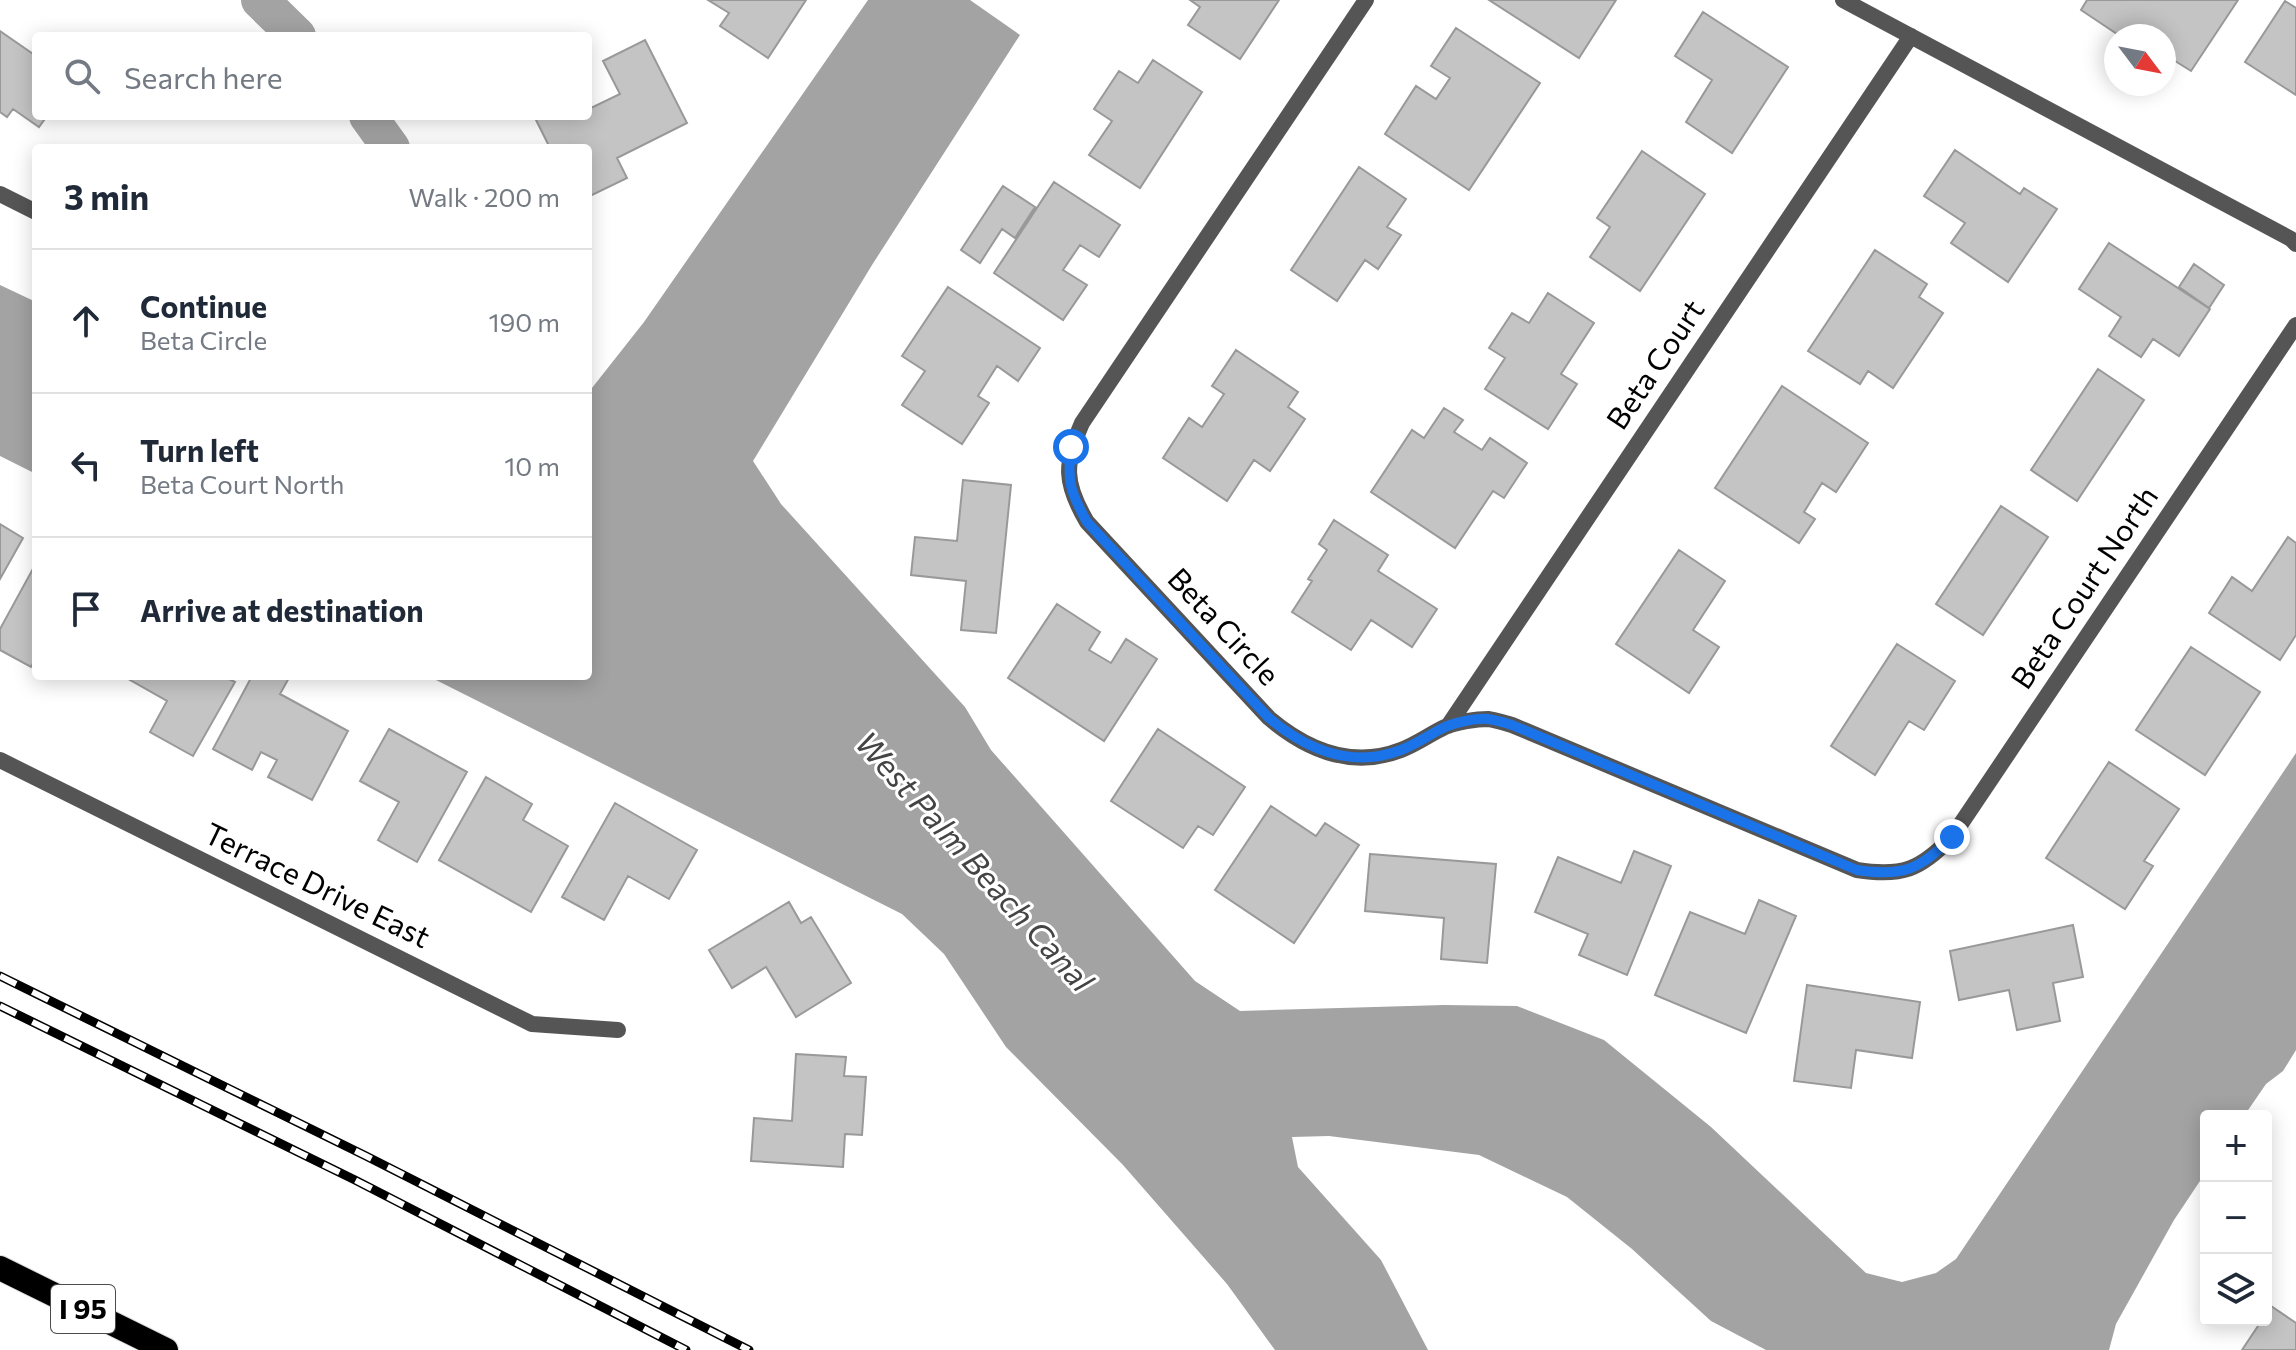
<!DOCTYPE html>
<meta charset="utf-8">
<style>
body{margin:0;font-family:Commissioner,sans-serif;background:#f6f6f7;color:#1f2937}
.controls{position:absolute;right:24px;bottom:24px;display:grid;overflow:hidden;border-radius:8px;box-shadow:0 4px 20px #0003}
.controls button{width:72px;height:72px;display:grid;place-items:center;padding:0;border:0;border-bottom:2px solid #e0e1e3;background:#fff;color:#1f2937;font:40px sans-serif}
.compass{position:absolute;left:2104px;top:24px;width:72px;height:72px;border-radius:50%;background:#fff;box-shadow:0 4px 20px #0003;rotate:122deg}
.stop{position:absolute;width:24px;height:24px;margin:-18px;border:6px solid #1a73e8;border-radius:50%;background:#fff}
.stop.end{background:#1a73e8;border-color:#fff;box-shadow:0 2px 8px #0008}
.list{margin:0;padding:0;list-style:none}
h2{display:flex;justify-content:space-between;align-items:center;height:104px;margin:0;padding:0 32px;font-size:34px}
h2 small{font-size:26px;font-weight:400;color:#747a83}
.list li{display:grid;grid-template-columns:52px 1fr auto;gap:24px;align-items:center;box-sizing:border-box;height:144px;padding:0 32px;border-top:2px solid #e0e1e3}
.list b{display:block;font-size:30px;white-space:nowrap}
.list p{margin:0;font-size:26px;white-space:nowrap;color:#747a83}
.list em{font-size:26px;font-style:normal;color:#747a83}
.icon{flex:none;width:44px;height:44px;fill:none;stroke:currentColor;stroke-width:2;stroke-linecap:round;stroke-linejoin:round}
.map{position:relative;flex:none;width:2296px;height:1350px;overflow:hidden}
.search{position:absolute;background:#fff;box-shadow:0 4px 20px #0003;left:32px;top:32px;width:560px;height:88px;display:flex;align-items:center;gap:20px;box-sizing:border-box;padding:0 28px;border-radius:8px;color:#747a83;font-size:30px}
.panel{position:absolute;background:#fff;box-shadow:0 4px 20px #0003;left:32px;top:144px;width:560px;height:536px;border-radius:8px}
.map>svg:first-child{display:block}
.water{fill:#a3a3a3}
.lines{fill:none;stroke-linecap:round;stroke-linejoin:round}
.canal{stroke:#a3a3a3;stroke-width:38}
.building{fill:#c4c4c4;stroke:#999;stroke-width:2}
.motorway-casing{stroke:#dbdbdb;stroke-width:26}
.minor{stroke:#555;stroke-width:16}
.motorway{stroke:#000;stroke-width:24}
.rail-casing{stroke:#000;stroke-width:9}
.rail{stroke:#fff;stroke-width:6;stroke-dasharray:18;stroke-linecap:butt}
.route{stroke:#1a73e8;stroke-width:10}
.labels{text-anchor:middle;stroke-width:6;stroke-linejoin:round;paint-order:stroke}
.shield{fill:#fff;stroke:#4c4c4c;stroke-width:2}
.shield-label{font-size:28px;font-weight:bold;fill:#000}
.street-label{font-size:30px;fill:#000;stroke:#fff}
.water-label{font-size:32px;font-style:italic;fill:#444;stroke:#fff}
</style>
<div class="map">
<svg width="2296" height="1350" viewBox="0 0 2296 1350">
<rect width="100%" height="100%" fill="#fff"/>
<path class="water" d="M 868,0 L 970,0 L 1020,35 L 872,265 L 753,461 L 781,504 L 965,707 L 991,750 L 1195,981 L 1240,1011 L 1444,1005 L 1517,1006 L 1604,1040 L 1711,1127 L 1866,1273 L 1902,1282 L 1936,1273 L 1956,1259 L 2296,753 L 2296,1050 L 2283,1071 L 2266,1084 L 2244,1116 L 2206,1116 L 2206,1172 L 2174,1220 L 2116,1324 L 2109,1350 L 1766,1350 L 1711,1321 L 1632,1249 L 1567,1197 L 1479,1155 L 1329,1136 L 1292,1137 L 1298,1167 L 1381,1260 L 1428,1350 L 1275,1350 L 1227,1284 L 1123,1165 L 1006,1047 L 944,954 L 902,914 L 428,676 L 588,676 L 588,393 L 644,322 Z
M 0,285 L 36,302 L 36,474 L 0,456 Z"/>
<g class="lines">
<path class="canal" d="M 260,0 L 297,36
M 368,116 L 391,148"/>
</g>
<path class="building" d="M 708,0 L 806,0 L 768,58 L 720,26 L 729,13 Z
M 1190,0 L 1279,0 L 1240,59 L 1188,25 L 1200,7 Z
M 1489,0 L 1616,0 L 1579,58 Z
M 2087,0 L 2238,0 L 2191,71 L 2164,54 L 2164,36 L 2137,36 L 2129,31 L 2125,36 L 2120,36 L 2081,10 Z
M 2285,1 L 2296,8 L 2296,95 L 2245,62 Z
M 1703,12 L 1788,67 L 1732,153 L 1686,122 L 1712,80 L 1675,56 Z
M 1456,28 L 1540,83 L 1469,190 L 1385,134 L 1416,86 L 1436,99 L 1450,78 L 1431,66 Z
M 0,31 L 36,56 L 36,116 L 47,116 L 39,127 L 13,109 L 7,117 L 0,112 Z
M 645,40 L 687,123 L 617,158 L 627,178 L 588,197 L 588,148 L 550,148 L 534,116 L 588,116 L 588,107 L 589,109 L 620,94 L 603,61 Z
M 1153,60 L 1202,92 L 1140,188 L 1089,155 L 1112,121 L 1094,109 L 1119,71 L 1138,83 Z
M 1955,150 L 2020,194 L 2024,188 L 2057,209 L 2008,282 L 1951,243 L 1965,223 L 1924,196 Z
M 1642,151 L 1705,194 L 1640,291 L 1590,257 L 1610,227 L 1597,218 Z
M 1359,167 L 1406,199 L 1387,227 L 1401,235 L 1378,269 L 1365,260 L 1337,301 L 1291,270 Z
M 1054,182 L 1120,225 L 1099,257 L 1080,245 L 1063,270 L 1087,285 L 1063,320 L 994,273 Z
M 1003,186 L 1035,207 L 1015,238 L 1002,229 L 980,263 L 961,250 Z
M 2109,243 L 2210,309 L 2179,356 L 2153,339 L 2141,357 L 2109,336 L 2121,317 L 2079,289 Z
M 1875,250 L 1927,284 L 1919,297 L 1943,313 L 1893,388 L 1868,371 L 1860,384 L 1808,351 Z
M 2194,264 L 2224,285 L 2209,308 L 2179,287 Z
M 948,287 L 1040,348 L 1018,381 L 997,366 L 978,396 L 989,403 L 962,444 L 902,405 L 925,371 L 902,356 Z
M 1548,293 L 1594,323 L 1561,374 L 1577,384 L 1548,429 L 1485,389 L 1505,358 L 1489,348 L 1512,313 L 1529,323 Z
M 1236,350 L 1298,392 L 1288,407 L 1305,419 L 1270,471 L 1254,460 L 1227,501 L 1163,458 L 1189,418 L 1202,427 L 1224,394 L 1212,386 Z
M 2098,369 L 2144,400 L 2077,501 L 2031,470 Z
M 1782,386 L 1868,443 L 1836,492 L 1822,483 L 1804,512 L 1815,519 L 1799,543 L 1715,488 Z
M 1444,408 L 1463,420 L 1454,432 L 1482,450 L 1490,438 L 1527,463 L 1504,498 L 1493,491 L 1455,548 L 1371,492 L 1412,430 L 1424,438 Z
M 963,480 L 1011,485 L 996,633 L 961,630 L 966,581 L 911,575 L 915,537 L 957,541 Z
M 2001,506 L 2048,537 L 1983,635 L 1936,604 Z
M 1334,520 L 1388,555 L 1378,571 L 1437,609 L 1412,647 L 1371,620 L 1351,650 L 1292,612 L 1312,581 L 1308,579 L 1327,550 L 1319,544 Z
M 0,524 L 23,538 L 0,579 Z
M 2288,537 L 2296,543 L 2296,635 L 2280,660 L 2209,613 L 2232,577 L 2252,591 Z
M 1679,550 L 1725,581 L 1693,630 L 1719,647 L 1689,693 L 1616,644 Z
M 35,565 L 36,658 L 31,667 L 0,650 L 0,629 Z
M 1057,604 L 1100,632 L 1089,650 L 1111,663 L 1126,639 L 1157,659 L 1104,741 L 1008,678 Z
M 1897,644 L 1955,681 L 1924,730 L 1909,721 L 1875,775 L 1831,746 Z
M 2191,647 L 2260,692 L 2205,775 L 2136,730 Z
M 123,676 L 223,676 L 235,682 L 193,756 L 150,732 L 167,701 Z
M 252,676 L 290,676 L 280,694 L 348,731 L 312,800 L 268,777 L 277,760 L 261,752 L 252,770 L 213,749 Z
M 389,729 L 467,772 L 417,862 L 378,840 L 399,802 L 360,781 Z
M 1158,729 L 1245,787 L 1213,835 L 1198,826 L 1183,848 L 1111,801 Z
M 2109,762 L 2179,809 L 2144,861 L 2153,866 L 2125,909 L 2046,858 Z
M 486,777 L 532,804 L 523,820 L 568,846 L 531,912 L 439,860 Z
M 615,803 L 697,850 L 669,899 L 628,876 L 604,920 L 562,897 Z
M 1271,806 L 1316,836 L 1325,823 L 1359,845 L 1294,943 L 1215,890 Z
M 1634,851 L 1671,866 L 1627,975 L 1579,955 L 1588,934 L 1535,912 L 1558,857 L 1621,883 Z
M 1370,854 L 1496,864 L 1487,963 L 1441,959 L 1444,918 L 1365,911 Z
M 1759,900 L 1796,916 L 1746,1033 L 1655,995 L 1690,912 L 1745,934 Z
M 789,902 L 801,923 L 811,917 L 851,983 L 796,1017 L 766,967 L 732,988 L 709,950 Z
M 2073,925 L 2083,977 L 2053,983 L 2060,1021 L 2017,1030 L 2009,990 L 1959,1000 L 1950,951 Z
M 1807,985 L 1920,1002 L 1912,1058 L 1856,1050 L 1851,1088 L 1794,1081 Z
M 796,1054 L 846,1057 L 844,1076 L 866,1077 L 862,1135 L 845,1134 L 843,1167 L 751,1161 L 754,1118 L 792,1121 Z
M 2271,1306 L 2296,1323 L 2296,1350 L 2242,1350 L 2262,1320 L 2266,1320 L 2266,1314 Z"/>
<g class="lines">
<g class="motorway-casing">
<path id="motorway" d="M 0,1268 L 166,1350"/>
</g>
<path class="minor" d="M 1366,0 L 1082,423 C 1064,464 1064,483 1087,522 L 1269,718 C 1307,750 1352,769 1401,750 C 1417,744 1430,734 1445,727 C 1456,722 1477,719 1488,719 C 1496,720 1505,723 1512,725 L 1857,870 C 1902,877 1920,870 1952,837 L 2296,325
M 1843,0 L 2291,239 L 2296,244
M 0,194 L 36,212
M 1448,726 L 1911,36
M 0,760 L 532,1024 L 618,1030"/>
<use href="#motorway" class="motorway"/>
<g class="rail-casing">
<path id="rail" d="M 0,976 L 366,1156 L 749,1350
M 0,1006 L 355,1180 L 686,1350"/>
</g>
<use href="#rail" class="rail"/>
</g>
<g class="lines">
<path class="route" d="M 1071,447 C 1067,481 1070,492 1087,522 L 1269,718 C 1307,750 1351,769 1401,750 C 1417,744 1430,734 1445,727 C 1456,722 1477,718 1488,719 C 1496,720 1505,723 1512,725 L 1857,870 C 1902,877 1920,870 1952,837"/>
</g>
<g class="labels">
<rect class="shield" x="51" y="1285" width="64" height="48" rx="6"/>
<g class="shield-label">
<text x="83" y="1319">I 95</text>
</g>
<g class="street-label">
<text transform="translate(1656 365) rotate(-56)" y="10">Beta Court</text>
<text transform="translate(2085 588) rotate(-56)" y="10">Beta Court North</text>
<text transform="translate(1223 627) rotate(47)" y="10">Beta Circle</text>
<text transform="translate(317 886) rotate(26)" y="10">Terrace Drive East</text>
</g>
<g class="water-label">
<text transform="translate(974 862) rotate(48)" y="11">West Palm Beach Canal</text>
</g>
</g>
</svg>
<div class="controls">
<button>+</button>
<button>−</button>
<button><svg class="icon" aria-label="layers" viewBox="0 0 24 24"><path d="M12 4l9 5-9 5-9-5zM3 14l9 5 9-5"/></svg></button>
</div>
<svg class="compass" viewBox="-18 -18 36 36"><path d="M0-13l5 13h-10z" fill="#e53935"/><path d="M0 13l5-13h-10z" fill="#747a83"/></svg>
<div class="stop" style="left:1071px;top:447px"></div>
<div class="stop end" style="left:1952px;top:837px"></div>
<div class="search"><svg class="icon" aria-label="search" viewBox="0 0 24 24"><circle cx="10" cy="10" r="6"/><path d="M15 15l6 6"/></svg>Search here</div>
<section class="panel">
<h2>3 min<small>Walk · 200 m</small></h2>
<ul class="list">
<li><svg class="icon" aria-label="ahead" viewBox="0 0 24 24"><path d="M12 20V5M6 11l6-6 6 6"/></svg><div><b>Continue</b><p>Beta Circle</p></div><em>190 m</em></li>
<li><svg class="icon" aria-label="left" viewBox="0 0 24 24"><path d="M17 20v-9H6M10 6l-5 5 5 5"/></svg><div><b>Turn left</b><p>Beta Court North</p></div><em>10 m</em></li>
<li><svg class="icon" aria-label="arrive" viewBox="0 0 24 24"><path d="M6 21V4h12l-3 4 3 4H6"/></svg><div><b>Arrive at destination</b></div></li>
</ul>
</section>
</div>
